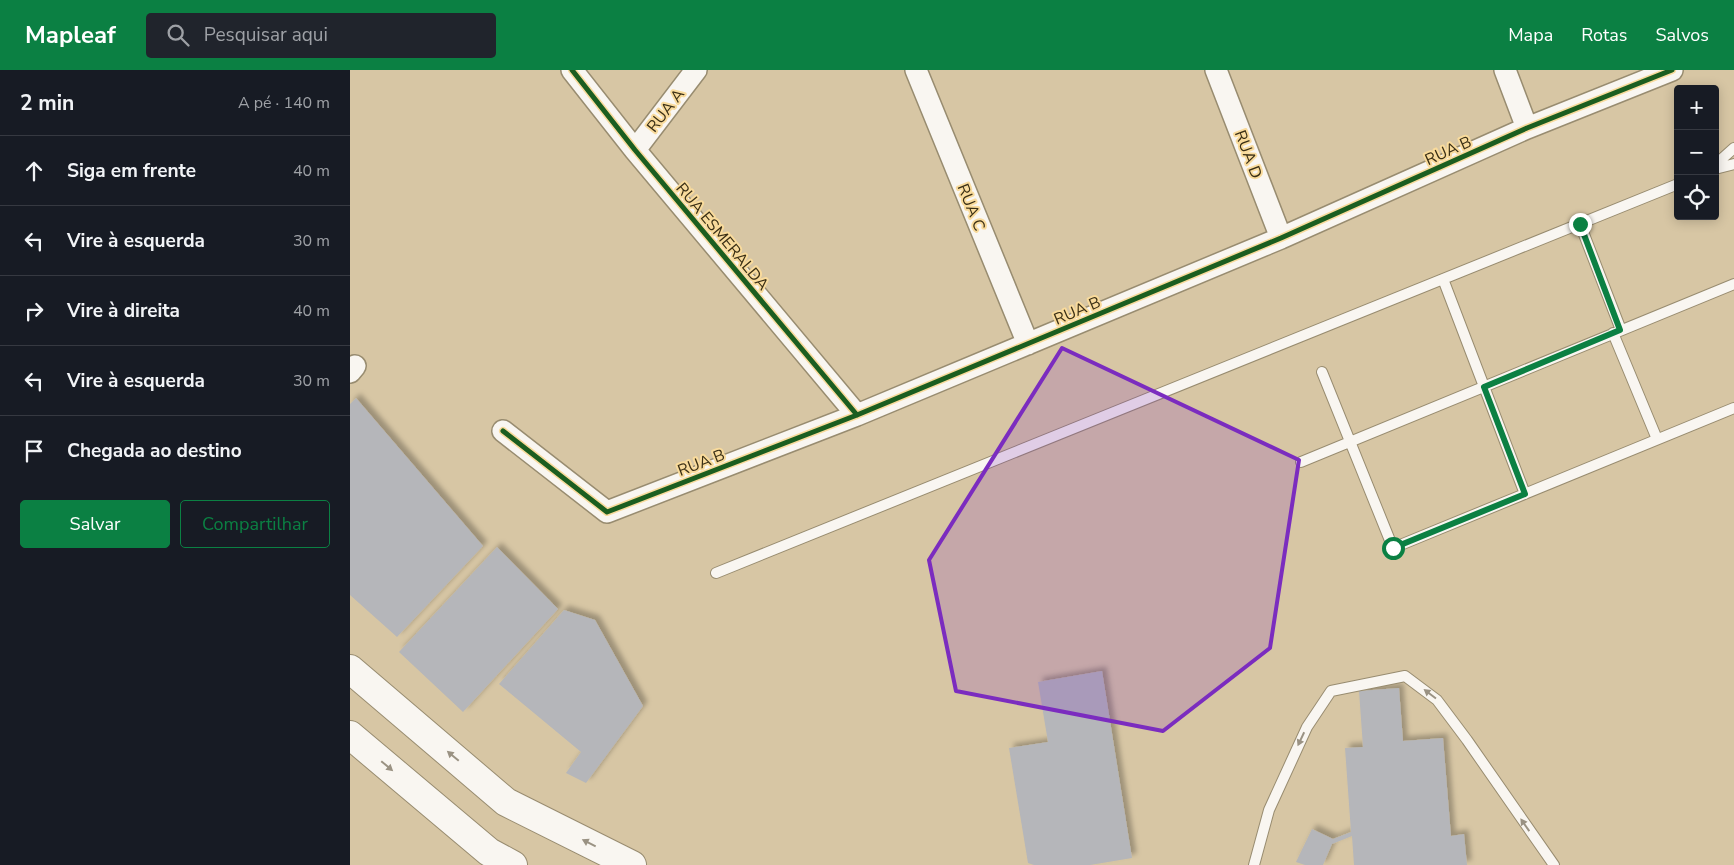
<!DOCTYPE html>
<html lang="pt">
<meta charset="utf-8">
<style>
body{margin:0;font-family:"Nunito Sans",sans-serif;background:#20242c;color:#f1f3f6}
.controls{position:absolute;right:15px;top:15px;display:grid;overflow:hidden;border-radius:5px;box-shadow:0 2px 12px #0003}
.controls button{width:45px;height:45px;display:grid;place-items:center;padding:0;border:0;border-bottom:1px solid #363941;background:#171b24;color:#f1f3f6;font:25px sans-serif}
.stop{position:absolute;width:15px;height:15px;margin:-11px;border:4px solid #0b8043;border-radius:50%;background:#fff}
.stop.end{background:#0b8043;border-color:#fff;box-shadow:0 1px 5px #0008}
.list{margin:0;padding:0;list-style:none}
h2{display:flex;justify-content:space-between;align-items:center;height:65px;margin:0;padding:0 20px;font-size:21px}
h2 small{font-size:16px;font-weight:400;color:#9ea1a6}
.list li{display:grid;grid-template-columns:32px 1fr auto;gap:15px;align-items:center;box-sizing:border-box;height:70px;padding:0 20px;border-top:1px solid #363941}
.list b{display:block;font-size:19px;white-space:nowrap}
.list em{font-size:16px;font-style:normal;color:#9ea1a6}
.actions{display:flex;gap:10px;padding:15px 20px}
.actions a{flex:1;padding:11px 0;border:1px solid #0b8043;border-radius:5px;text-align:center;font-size:18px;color:#0b8043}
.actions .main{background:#0b8043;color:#fff}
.icon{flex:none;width:28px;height:28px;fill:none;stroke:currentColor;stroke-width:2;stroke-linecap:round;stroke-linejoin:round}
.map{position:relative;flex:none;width:1384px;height:795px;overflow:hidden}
header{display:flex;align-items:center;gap:30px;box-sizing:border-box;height:70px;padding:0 25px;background:#0b8043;color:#fff}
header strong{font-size:24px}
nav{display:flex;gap:28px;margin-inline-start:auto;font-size:18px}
.search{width:350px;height:45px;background:#20242c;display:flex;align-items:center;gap:12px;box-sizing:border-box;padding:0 18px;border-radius:5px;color:#9ea1a6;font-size:19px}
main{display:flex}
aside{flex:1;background:#171b24}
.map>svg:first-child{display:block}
.building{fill:#b5b6ba;filter:url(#shadow)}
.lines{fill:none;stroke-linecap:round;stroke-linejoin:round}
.service-casing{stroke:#988c70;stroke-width:12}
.minor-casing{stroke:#988c70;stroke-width:24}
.trunk-casing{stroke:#988c70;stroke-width:30}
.service{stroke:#f9f6f1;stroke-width:10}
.minor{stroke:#f9f6f1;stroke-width:21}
.trunk{stroke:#f9f6f1;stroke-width:28}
.cycleway-casing{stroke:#f9db9c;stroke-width:8}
.cycleway{stroke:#1b5e20;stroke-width:5}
.oneway{fill:#9a9283}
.route{stroke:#0b8043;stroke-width:6}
.marked{fill:#7b2cbf;fill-opacity:0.2;stroke:#7b2cbf;stroke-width:4;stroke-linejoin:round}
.labels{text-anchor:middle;stroke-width:4;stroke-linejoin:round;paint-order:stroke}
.street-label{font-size:16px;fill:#3a2f15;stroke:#f9db9c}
</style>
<header>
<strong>Mapleaf</strong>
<div class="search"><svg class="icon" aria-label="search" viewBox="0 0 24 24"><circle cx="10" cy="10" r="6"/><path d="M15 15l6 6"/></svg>Pesquisar aqui</div>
<nav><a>Mapa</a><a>Rotas</a><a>Salvos</a></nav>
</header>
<main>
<aside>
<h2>2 min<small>A pé · 140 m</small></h2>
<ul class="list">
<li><svg class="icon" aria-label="ahead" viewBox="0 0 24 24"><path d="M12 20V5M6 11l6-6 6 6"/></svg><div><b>Siga em frente</b></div><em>40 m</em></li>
<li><svg class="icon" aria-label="left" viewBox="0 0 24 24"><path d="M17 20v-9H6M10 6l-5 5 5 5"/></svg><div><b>Vire à esquerda</b></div><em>30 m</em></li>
<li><svg class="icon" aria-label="right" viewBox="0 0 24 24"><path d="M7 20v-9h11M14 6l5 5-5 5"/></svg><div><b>Vire à direita</b></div><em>40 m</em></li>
<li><svg class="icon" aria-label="left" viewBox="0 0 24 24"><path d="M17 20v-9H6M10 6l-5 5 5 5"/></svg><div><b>Vire à esquerda</b></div><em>30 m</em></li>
<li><svg class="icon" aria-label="arrive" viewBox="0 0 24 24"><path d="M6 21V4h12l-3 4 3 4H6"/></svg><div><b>Chegada ao destino</b></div></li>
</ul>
<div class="actions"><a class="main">Salvar</a><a>Compartilhar</a></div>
</aside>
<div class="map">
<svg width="1384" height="795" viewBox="0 0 1384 795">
<defs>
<filter id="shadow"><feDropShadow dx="4.5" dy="-4.5" stdDeviation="2.5" flood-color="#0004"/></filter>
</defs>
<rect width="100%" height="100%" fill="#d7c6a4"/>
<path class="building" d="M 6,328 L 133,476 L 47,567 L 0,525 L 0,334 Z
M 147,477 L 208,539 L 113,642 L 49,582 Z
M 214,540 L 245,550 L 293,636 L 236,713 L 216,703 L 231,682 L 149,614 Z
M 752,601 L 782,788 L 740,795 L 684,795 L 678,793 L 659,678 L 698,672 L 688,612 Z
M 1049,618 L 1053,671 L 1093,668 L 1101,766 L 1114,764 L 1117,795 L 1004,795 L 1002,766 L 982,774 L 973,795 L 955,795 L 946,792 L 962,759 L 983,769 L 1001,762 L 995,678 L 1013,677 L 1009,621 Z"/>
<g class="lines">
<g class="service-casing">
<path id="service" d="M 1365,95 L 1384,78
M 1365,99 L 1384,94
M 1230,154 L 1271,260
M 1093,209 L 1175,424
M 1263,263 L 1307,369
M 972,302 L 1043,478 L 1384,338
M 951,392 L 1384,214
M 366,503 L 1328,114
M 904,795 L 919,740 L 957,657 L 981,621 L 1055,606 L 1087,630 L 1117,670 L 1204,795"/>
</g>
<g class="minor-casing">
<path id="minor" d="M 222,0 L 285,80 L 507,345
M 566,0 L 678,274
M 866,0 L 931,168
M 1155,0 L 1177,58
M 285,80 L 346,0
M 0,302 L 5,296
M 153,361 L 257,442 L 507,345 L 931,168 L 1177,58 L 1322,0"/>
</g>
<g class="trunk-casing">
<path id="trunk" d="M 0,599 L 156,732 L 282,795
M 0,665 L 139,782 L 163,795"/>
</g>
<use href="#service" class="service"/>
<use href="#minor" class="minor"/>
<use href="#trunk" class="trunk"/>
<g class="cycleway-casing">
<path id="cycleway" d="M 222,0 L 285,80 L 507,345
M 153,361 L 257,442 L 507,345 L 931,168 L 1177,58 L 1322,0"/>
</g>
<use href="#cycleway" class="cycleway"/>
</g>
<defs><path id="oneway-solid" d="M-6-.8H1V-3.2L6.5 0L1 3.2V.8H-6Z" transform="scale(1.25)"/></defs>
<g class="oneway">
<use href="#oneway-solid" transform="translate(1080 624) rotate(-143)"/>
<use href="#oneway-solid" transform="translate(951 669) rotate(115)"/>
<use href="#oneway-solid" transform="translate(103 686) rotate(-140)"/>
<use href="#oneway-solid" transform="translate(37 696) rotate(40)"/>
<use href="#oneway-solid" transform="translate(1175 755) rotate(-125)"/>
<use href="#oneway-solid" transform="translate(239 773) rotate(-153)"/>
</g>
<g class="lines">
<path class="route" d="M 1043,478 L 1175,424 L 1134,317 L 1270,260 L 1230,154"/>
</g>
<path class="marked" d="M 712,278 L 949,390 L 920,578 L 813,661 L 606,621 L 579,490 Z"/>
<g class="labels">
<g class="street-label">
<text transform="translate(315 40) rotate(-52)" y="6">RUA A</text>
<text transform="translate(1098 80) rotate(-24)" y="6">RUA B</text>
<text transform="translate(899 84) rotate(69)" y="6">RUA D</text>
<text transform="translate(622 137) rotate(68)" y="6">RUA C</text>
<text transform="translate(373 166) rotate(50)" y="6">RUA ESMERALDA</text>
<text transform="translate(727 240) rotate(-23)" y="6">RUA B</text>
<text transform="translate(351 392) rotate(-21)" y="6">RUA B</text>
</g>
</g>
</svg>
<div class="controls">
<button>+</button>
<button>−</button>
<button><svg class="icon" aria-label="locate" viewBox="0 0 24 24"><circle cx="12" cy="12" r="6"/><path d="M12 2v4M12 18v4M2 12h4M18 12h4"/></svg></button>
</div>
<div class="stop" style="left:1043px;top:478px"></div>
<div class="stop end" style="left:1230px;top:154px"></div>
</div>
</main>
